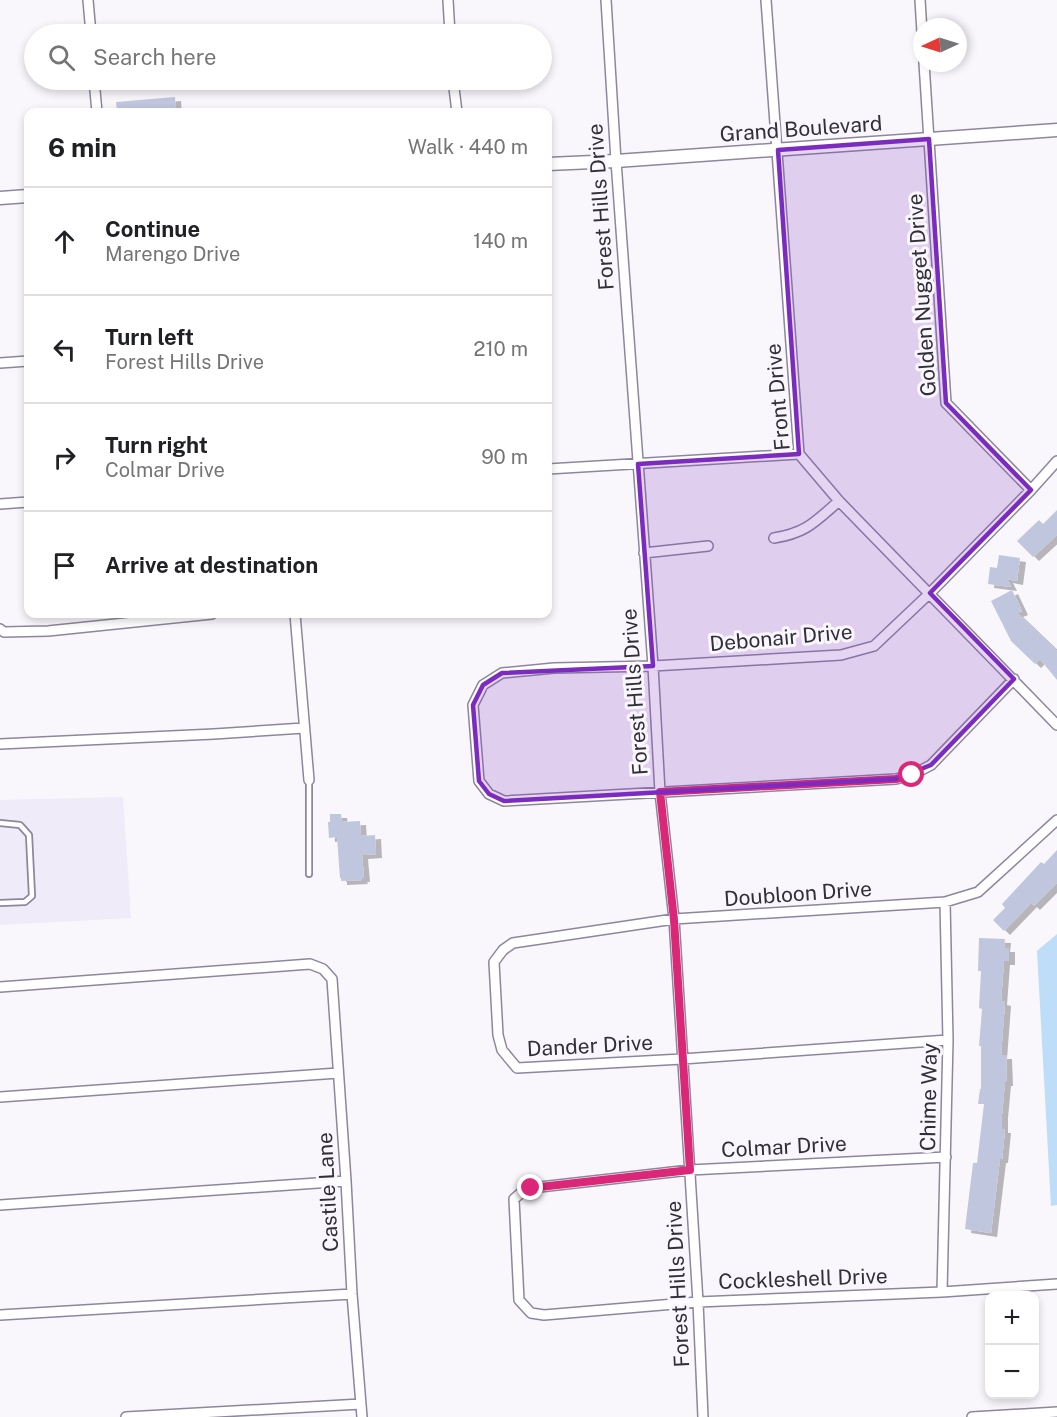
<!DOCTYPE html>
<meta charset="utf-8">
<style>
body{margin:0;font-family:"Public Sans",sans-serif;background:#f6f6f6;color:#202124}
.controls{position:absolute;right:18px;bottom:18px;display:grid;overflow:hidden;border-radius:12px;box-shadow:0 3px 9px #0003}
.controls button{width:54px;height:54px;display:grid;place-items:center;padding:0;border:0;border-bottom:2px solid #e0e0e0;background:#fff;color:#202124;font:30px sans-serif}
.compass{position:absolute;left:913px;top:18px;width:54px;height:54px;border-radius:50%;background:#fff;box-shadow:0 3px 9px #0003;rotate:266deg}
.stop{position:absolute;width:18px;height:18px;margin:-14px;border:4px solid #db2777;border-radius:50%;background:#fff}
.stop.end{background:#db2777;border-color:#fff;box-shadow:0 2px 6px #0008}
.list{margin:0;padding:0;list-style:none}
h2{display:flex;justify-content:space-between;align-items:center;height:78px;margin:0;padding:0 24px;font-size:26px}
h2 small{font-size:20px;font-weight:400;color:#757577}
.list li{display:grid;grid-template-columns:39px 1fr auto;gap:18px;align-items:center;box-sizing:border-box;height:108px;padding:0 24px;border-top:2px solid #e0e0e0}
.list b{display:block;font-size:22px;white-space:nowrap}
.list p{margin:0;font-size:20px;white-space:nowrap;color:#757577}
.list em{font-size:20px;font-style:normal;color:#757577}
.icon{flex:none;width:33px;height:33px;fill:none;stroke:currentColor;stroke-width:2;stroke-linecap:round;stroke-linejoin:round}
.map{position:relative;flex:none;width:1057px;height:1417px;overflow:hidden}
.search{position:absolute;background:#fff;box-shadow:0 3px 9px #0003;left:24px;top:24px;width:528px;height:66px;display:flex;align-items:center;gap:15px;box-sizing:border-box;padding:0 21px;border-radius:33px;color:#757577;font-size:22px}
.panel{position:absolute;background:#fff;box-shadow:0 3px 9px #0003;left:24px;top:108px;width:528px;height:510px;border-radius:12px}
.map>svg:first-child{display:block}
.built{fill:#efebf8}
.water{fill:#bdddf9}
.building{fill:#bfc6de;filter:url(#shadow)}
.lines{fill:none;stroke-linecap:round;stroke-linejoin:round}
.service-casing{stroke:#8e869c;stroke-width:8}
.minor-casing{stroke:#8e869c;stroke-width:12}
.tertiary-casing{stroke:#8e869c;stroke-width:15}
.service{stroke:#fff;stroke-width:4.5}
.minor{stroke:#fff;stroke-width:9}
.tertiary{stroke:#fff;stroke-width:12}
.route{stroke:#db2777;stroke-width:8}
.marked{fill:#7b2cbf;fill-opacity:0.2;stroke:#7b2cbf;stroke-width:4.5;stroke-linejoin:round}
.labels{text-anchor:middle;stroke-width:6;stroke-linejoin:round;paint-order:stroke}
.street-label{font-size:21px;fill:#332f39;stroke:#f9f7fc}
</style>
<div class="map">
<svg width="1057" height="1417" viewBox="0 0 1057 1417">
<defs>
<filter id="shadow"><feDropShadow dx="6" dy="4" stdDeviation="0" flood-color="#0004"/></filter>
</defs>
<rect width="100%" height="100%" fill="#f9f7fc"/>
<path class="built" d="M 123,797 L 131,918 L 0,925 L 0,800 Z"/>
<path class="water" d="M 1057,934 L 1057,1205 L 1051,1206 L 1037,951 Z"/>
<path class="building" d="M 175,97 L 176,112 L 117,112 L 116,102 Z
M 1057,510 L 1057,535 L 1033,557 L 1017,541 L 1039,520 L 1043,524 Z
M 999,555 L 1020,558 L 1017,581 L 1007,579 L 1011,587 L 988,584 L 990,567 L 997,568 Z
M 1012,590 L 1022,611 L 1017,613 L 1057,651 L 1057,680 L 1040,659 L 1035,664 L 1011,641 L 991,601 Z
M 330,814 L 341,814 L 342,822 L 360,821 L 361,836 L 375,835 L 376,854 L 362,855 L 364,878 L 361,878 L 362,880 L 341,881 L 341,878 L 340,878 L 337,837 L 329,838 L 328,822 L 330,822 Z
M 1057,850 L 1057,883 L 1034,906 L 1031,903 L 1004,931 L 993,920 L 1005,908 L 1002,904 L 1041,862 L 1044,864 Z
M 979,938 L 1005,939 L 1004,948 L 1009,948 L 1009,961 L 1004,961 L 1001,1001 L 1005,1002 L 1001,1055 L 1006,1055 L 1007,1082 L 1005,1082 L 1002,1114 L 1002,1129 L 1005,1129 L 1002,1159 L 1000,1159 L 991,1233 L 965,1229 L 973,1163 L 977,1163 L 984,1104 L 978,1104 L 980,1089 L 981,1089 L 981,1046 L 979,1046 L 982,1009 L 979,1008 L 981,971 L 978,971 Z"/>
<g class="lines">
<g class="service-casing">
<path id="service" d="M 0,823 L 20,825 L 29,835 L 32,896 L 25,902 L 0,903
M 309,874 L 309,780"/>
</g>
<g class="minor-casing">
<path id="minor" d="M 88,0 L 91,34
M 448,0 L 450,34
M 606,0 L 616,161 L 653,666 L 660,792 L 674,919 L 698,1302 L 703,1417
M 766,0 L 799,454 L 839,501 L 1057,725
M 920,0 L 922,32
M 924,63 L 946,403 L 1031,490
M 94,80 L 97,112
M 453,80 L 457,112
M 0,363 L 28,361
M 548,469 L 799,454
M 0,504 L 28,502
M 774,538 C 806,533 815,522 839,501
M 644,553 L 708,546
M 295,614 L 309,780
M 0,629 L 4,632 L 48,631 L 212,614
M 1014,679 L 931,765 L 912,775 L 896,779 L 504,801 L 489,794 L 479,781 L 473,705 L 483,685 L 502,673 L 554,668 L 653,666 L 841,655 L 874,646 L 930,593 L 1031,490 L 1057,461
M 0,744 L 214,734 L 304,728
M 0,987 L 310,964 L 323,969 L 332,979 L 346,1181 L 352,1294 L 362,1417
M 948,1040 L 682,1059 L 517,1068 L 502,1050 L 498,1035 L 494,962 L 503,950 L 513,943 L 674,919 L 945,902 L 978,892 L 1057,820
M 0,1097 L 338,1073
M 946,1157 L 690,1170 L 531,1188 L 522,1192 L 514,1199 L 519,1300 L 531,1313 L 544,1315 L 698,1302 L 942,1292 L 1057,1284
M 0,1205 L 346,1181
M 942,1292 L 948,1040 L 945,902
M 0,1315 L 352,1294
M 126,1417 L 361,1404
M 972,1417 L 1057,1412"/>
</g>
<g class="tertiary-casing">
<path id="tertiary" d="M 548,164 L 616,161 L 1057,130
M 0,198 L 28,196"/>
</g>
<use href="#service" class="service"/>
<use href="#minor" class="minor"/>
<use href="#tertiary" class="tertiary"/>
</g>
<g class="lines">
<path class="route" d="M 531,1188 L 690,1170 L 674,920 L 660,792 L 896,779 L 912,775"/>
</g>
<path class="marked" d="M 929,139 L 946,403 L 1031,490 L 930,593 L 1014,679 L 931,765 L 896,779 L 504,801 L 489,794 L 479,781 L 473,705 L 483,685 L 502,673 L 653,666 L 638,464 L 799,454 L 778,150 Z"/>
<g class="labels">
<g class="street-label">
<text transform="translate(801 129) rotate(-4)" y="7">Grand Boulevard</text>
<text transform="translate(601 207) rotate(-94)" y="7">Forest Hills Drive</text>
<text transform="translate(922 295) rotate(-94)" y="7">Golden Nugget Drive</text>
<text transform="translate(778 397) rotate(-95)" y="7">Front Drive</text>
<text transform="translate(781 638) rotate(-5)" y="7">Debonair Drive</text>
<text transform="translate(635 692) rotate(-94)" y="7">Forest Hills Drive</text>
<text transform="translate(798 894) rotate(-4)" y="7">Doubloon Drive</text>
<text transform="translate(590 1046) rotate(-3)" y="7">Dander Drive</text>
<text transform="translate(929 1097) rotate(-89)" y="7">Chime Way</text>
<text transform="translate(784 1147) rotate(-3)" y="7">Colmar Drive</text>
<text transform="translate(328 1192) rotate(-93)" y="7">Castile Lane</text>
<text transform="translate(803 1279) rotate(-2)" y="7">Cockleshell Drive</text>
<text transform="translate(678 1284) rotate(-93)" y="7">Forest Hills Drive</text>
</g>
</g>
</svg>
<div class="controls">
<button>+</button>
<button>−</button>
</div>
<svg class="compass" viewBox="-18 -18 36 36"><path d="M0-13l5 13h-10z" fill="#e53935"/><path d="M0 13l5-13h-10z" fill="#757577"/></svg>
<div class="stop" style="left:912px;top:775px"></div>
<div class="stop end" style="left:531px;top:1188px"></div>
<div class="search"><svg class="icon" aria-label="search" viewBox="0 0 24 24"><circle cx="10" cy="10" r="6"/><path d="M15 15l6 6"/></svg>Search here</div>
<section class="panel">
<h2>6 min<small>Walk · 440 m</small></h2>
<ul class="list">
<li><svg class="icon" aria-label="ahead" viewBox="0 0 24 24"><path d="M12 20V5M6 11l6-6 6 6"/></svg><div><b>Continue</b><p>Marengo Drive</p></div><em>140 m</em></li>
<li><svg class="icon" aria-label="left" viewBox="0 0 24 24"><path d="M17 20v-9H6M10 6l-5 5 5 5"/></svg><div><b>Turn left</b><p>Forest Hills Drive</p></div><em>210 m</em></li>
<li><svg class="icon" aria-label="right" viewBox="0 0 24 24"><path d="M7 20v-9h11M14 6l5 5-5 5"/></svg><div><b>Turn right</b><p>Colmar Drive</p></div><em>90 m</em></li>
<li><svg class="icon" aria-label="arrive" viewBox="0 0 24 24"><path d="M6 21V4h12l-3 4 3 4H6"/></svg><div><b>Arrive at destination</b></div></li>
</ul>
</section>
</div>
